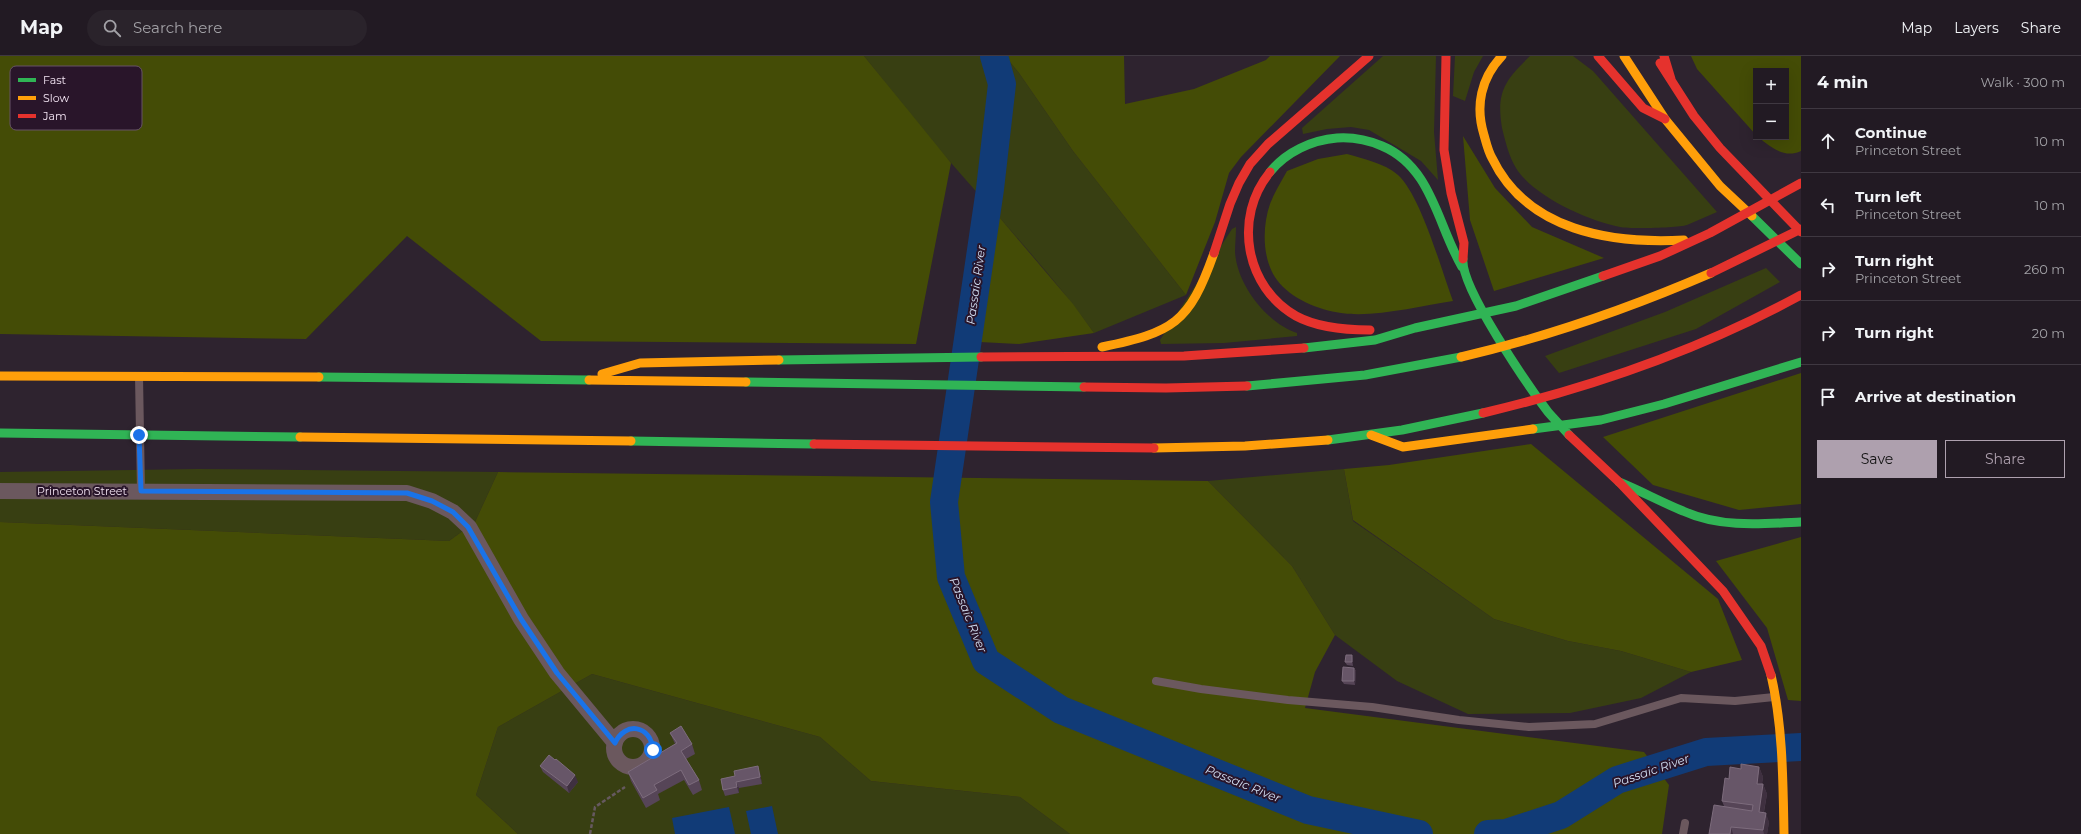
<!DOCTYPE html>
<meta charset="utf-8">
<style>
body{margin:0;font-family:Montserrat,sans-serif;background:#2a232b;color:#f1f3f6}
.controls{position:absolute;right:12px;top:12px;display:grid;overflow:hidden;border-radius:0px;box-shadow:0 4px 16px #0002}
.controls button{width:36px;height:36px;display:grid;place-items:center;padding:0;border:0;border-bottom:1px solid #3f3841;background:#221a23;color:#f1f3f6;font:20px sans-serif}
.stop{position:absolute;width:12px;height:12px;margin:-9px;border:3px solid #1a73e8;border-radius:50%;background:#fff}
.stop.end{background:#1a73e8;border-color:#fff;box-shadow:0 1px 4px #0008}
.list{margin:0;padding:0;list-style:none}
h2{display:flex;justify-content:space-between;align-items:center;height:52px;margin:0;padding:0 16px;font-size:17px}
h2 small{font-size:13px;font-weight:400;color:#a2a1a6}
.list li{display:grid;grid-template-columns:26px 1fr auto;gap:12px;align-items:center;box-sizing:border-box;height:64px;padding:0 16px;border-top:1px solid #3f3841}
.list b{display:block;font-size:15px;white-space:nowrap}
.list p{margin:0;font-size:13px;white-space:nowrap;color:#a2a1a6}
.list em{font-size:13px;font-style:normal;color:#a2a1a6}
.actions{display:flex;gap:8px;padding:12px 16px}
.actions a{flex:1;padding:9px 0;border:1px solid #aea0ae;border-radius:0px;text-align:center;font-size:14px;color:#aea0ae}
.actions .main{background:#aea0ae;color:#111}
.icon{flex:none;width:22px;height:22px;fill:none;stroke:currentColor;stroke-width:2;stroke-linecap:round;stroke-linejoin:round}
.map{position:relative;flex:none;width:1801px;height:778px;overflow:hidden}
header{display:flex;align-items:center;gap:24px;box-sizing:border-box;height:56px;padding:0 20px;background:#221a23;border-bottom:1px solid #3f3841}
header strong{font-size:19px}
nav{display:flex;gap:22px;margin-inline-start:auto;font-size:14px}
.search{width:280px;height:36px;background:#2a232b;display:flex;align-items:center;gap:10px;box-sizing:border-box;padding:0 14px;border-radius:22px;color:#a2a1a6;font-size:15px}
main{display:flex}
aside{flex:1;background:#221a23}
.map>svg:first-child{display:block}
.green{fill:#383f12}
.forest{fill:#444c06}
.water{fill:#113b77}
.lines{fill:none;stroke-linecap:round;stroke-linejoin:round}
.river{stroke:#113b77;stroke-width:28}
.path{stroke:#665960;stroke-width:2.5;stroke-dasharray:4 2;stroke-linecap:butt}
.lane{stroke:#6b585e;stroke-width:8}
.street{stroke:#6b585e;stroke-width:16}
.fast{stroke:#30b455;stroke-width:9}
.slow{stroke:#ff9f0a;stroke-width:9}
.jam{stroke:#e5322d;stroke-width:9}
.wall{fill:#564557}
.shaded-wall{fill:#3f3040}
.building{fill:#675668;stroke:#7d6c7d}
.route{stroke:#1a73e8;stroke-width:5}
.labels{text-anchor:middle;stroke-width:4;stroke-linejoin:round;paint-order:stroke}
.street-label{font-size:11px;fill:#f3e4f3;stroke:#29152a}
.water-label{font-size:12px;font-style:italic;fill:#d2dff3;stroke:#29152a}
.key{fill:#29152a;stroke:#665366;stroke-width:1}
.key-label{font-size:11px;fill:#f3e4f3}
</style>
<header>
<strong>Map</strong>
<div class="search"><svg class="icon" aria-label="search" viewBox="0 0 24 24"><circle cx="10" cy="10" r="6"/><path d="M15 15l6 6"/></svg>Search here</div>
<nav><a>Map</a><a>Layers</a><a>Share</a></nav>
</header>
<main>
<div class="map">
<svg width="1801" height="778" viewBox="0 0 1801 778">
<rect width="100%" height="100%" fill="#2e232f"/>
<path class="green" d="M 864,0 L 1005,0 L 1019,17 L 1073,95 L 1186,239 L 1094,277 C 1051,217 1000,163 952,108 C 921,74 893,36 864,0 Z
M 1383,0 L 1436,0 L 1434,76 L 1438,124 L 1421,105 L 1369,74 L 1351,71 L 1327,73 L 1303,78 L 1302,72 Z
M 1455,0 L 1483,0 L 1474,16 L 1465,45 L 1453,40 Z
M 1530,0 L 1573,0 L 1593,15 L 1717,156 C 1707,160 1697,165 1687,169 C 1678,172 1629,173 1620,171 C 1588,165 1533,140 1516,112 C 1509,101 1505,84 1502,72 C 1496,36 1505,24 1530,0 Z
M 1236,171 C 1236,180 1235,188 1235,196 C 1237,229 1267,267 1297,277 L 1297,280 L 1224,287 L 1161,288 L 1160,284 L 1232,173 Z
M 1766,212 L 1780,226 L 1696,273 L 1559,317 L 1545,300 L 1665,256 Z
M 198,413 L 498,416 L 475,466 L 449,485 L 0,466 L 0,416 Z
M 1344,413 L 1353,465 L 1494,563 L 1568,585 L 1621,595 L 1691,616 L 1641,642 L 1570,657 L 1468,658 L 1397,625 L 1335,579 L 1292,510 L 1208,425 Z
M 592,618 L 820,681 L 871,725 L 1020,741 L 1070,778 L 518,778 L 476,739 L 498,671 Z"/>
<path class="forest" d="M 0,0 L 864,0 L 951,107 L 916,288 L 541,285 L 407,180 L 306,283 L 0,278 Z
M 1005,0 L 1124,0 L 1125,48 L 1194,33 L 1266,4 L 1270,0 L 1340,0 L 1241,101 L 1229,117 L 1215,166 L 1186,239 L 1073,95 L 1019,17 Z
M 1691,0 L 1801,0 L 1801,95 C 1784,103 1771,91 1758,81 L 1786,81 L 1786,15 L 1756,15 L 1756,79 L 1697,13 Z
M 1463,80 L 1495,132 L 1532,171 L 1604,202 L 1494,235 L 1470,164 Z
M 1347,98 C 1364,103 1384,107 1398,119 C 1421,140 1441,213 1453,245 C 1420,250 1373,262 1341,257 C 1319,254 1291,243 1277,224 C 1262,204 1262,171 1270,148 C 1274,137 1281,126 1287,115 L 1318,103 Z
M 994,155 L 1073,248 L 1094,277 L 1019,288 L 980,286 Z
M 1801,317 L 1801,448 L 1739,454 L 1653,429 L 1603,381 Z
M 1531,388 L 1718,543 L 1742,604 L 1691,616 L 1621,595 L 1568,585 L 1494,563 L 1353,464 L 1344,413 L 1389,409 Z
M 498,416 L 1208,425 L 1292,510 L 1335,579 L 1315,616 L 1305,652 L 1644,696 L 1669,729 L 1662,778 L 1070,778 L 1020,741 L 871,725 L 820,681 L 592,618 L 498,671 L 476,739 L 518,778 L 0,778 L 0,466 L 449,485 L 475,466 Z
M 1801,481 L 1801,645 L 1788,644 L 1767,572 L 1716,505 Z"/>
<path class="water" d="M 772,750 L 778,778 L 751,778 L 746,755 Z
M 729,751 L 735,778 L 675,778 L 672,762 Z"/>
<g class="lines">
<path class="river" d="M 994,0 L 1002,28 L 990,133 L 944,446 L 951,521 L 986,605 L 1061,654 L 1308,754 L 1419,778
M 1488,778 L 1506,777 L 1561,759 L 1617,724 L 1706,696 L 1801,691"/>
<path class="path" d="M 590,778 L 595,751 L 625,731"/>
<path class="lane" d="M 139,320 L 141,435
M 1156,625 L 1201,633 L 1288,644 L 1372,651 L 1459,664 L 1529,671 L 1595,668 L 1681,642 L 1735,645 L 1774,641
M 1683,778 L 1685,767"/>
<path class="street" d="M 0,435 L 407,437 L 432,445 L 453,456 L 469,471 L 521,563 L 557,617 L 615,687
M614 692a19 19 0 1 1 38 0a19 19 0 1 1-38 0Z"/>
<path class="fast" d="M 1270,116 C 1286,96 1312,84 1337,82 C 1352,81 1368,84 1382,90 C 1432,111 1437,168 1462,211
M 1752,160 L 1801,208
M 1463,203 C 1460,231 1529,331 1548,356 C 1555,364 1562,371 1569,379
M 1304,292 L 1375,284 L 1415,272 L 1516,250 L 1603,220
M 779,304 L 981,301
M 319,321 L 589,324
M 746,326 L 1084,331
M 1247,330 L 1365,319 L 1461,301
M 1533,373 L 1601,364 L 1664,348 L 1801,306
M 0,377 L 300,381
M 1328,384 L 1402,374 L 1483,357
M 631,385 L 814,388
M 1619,426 C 1641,435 1661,446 1683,455 C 1720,472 1762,468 1801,466"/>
<path class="slow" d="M 1502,0 C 1481,22 1475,50 1484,79 C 1486,86 1488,95 1492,102 C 1527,175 1611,188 1684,184
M 1624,0 L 1665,63 L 1720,130 L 1752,160
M 1102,291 C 1173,276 1189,268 1214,197
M 1461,301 C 1547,281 1630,252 1711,217
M 602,318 L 640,307 L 779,304
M 0,320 L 319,321
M 589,324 L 746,326
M 1371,379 L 1403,391 L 1533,373
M 300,381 L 631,385
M 1154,392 L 1245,390 L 1328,384
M 1771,619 C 1783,670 1783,726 1784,778"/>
<path class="jam" d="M 1446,0 L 1444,94 L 1451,137 L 1464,187 L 1463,203
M 1598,0 L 1643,52 L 1665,63
M 1664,0 L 1671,23
M 1660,7 L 1694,60 L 1720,92 L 1801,176
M 1270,116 C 1233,161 1245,231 1296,260 C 1318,272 1345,274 1370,274
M 1214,197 L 1230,148 L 1239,127 L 1250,108 L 1268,88 L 1369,0
M 1711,217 L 1801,173
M 1603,220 L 1660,200 L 1710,177 L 1801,127
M 981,301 L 1184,300 L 1304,292
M 1084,331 L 1166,332 L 1247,330
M 1483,357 C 1593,331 1702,293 1801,239
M 1569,379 L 1619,426 L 1723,535 L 1761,590 L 1771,619
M 814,388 L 1154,392"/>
</g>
<path class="wall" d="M 1353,603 L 1353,610 L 1347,609 L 1345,606 Z
M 1354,612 L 1356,615 L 1355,629 L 1344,628 L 1342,625 Z
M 670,677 L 692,688 L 695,698 L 686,703 L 699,724 L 702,734 L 693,739 L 684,724 L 658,738 L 660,744 L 646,752 L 631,725 L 628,716 L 675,688 Z
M 540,710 L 578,726 L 569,737 L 543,716 Z
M 1759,711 L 1763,721 L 1762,728 L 1763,728 L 1767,738 L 1764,756 L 1769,766 L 1767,778 L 1709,778 L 1724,750 L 1722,745 L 1729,723 L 1741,713 Z
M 760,717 L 762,728 L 739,732 L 739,737 L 725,740 L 723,734 L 721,723 Z"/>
<path class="shaded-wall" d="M 1352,599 L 1353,603 L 1353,610 L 1352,606 Z
M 1354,612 L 1356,615 L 1355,629 L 1354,625 Z
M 758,710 L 760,717 L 762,728 L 760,721 Z
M 1759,711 L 1763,721 L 1760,737 L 1757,728 Z
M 575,719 L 578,726 L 569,737 L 567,730 Z
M 736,726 L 739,732 L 739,737 L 737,731 Z
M 1763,728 L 1767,738 L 1762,765 L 1759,756 Z
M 1766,757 L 1769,766 L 1767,778 L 1764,778 L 1763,774 Z
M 1731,771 L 1733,778 L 1730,778 Z"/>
<path class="building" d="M 1346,599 L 1352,599 L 1352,606 L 1345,606 Z
M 1343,611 L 1354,612 L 1354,625 L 1342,625 Z
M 681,670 L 692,688 L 681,695 L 699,724 L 689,729 L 681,714 L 654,729 L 657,734 L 643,742 L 628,716 L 677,687 L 670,677 Z
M 549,699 L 555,704 L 556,703 L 575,719 L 567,730 L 540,710 Z
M 1741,708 L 1759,711 L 1757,728 L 1763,728 L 1759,756 L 1766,757 L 1763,774 L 1731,771 L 1730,778 L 1709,778 L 1714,749 L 1752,755 L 1753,749 L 1722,745 L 1725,722 L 1729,723 L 1730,711 L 1741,713 Z
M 758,710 L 760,721 L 736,726 L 737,731 L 723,734 L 721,723 L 735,720 L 734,715 Z"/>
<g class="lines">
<path class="route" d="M 139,379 L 141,435 L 407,437 L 432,445 L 453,456 L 468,471 L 521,563 L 557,617 L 615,687 C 625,665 651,669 653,694"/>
</g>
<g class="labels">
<g class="street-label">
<text x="82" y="439">Princeton Street</text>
</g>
<g class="water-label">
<text transform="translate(976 229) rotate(-82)" y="4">Passaic River</text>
<text transform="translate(968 559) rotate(68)" y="4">Passaic River</text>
<text transform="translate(1651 715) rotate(-19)" y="4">Passaic River</text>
<text transform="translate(1243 728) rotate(22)" y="4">Passaic River</text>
</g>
</g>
<rect x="10" y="10" width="132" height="64" rx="6" class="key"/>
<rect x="18" y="22" width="18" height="4" fill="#30b455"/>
<rect x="18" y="40" width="18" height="4" fill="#ff9f0a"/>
<rect x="18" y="58" width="18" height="4" fill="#e5322d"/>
<g class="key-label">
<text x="43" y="28">Fast</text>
<text x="43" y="46">Slow</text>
<text x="43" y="64">Jam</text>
</g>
</svg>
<div class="controls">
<button>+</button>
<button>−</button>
</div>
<div class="stop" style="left:653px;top:694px"></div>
<div class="stop end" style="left:139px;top:379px"></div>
</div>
<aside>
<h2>4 min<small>Walk · 300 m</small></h2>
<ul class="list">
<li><svg class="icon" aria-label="ahead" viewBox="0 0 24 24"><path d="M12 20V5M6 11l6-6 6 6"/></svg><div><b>Continue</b><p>Princeton Street</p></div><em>10 m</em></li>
<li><svg class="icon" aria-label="left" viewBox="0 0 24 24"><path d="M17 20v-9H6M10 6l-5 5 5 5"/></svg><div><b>Turn left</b><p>Princeton Street</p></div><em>10 m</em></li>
<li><svg class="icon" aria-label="right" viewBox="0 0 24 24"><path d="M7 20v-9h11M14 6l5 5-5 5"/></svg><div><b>Turn right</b><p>Princeton Street</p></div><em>260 m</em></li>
<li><svg class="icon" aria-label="right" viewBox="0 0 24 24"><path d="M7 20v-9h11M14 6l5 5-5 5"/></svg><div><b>Turn right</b></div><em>20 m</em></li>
<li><svg class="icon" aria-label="arrive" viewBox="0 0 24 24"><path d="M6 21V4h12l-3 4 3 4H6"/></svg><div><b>Arrive at destination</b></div></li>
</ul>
<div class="actions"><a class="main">Save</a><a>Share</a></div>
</aside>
</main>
